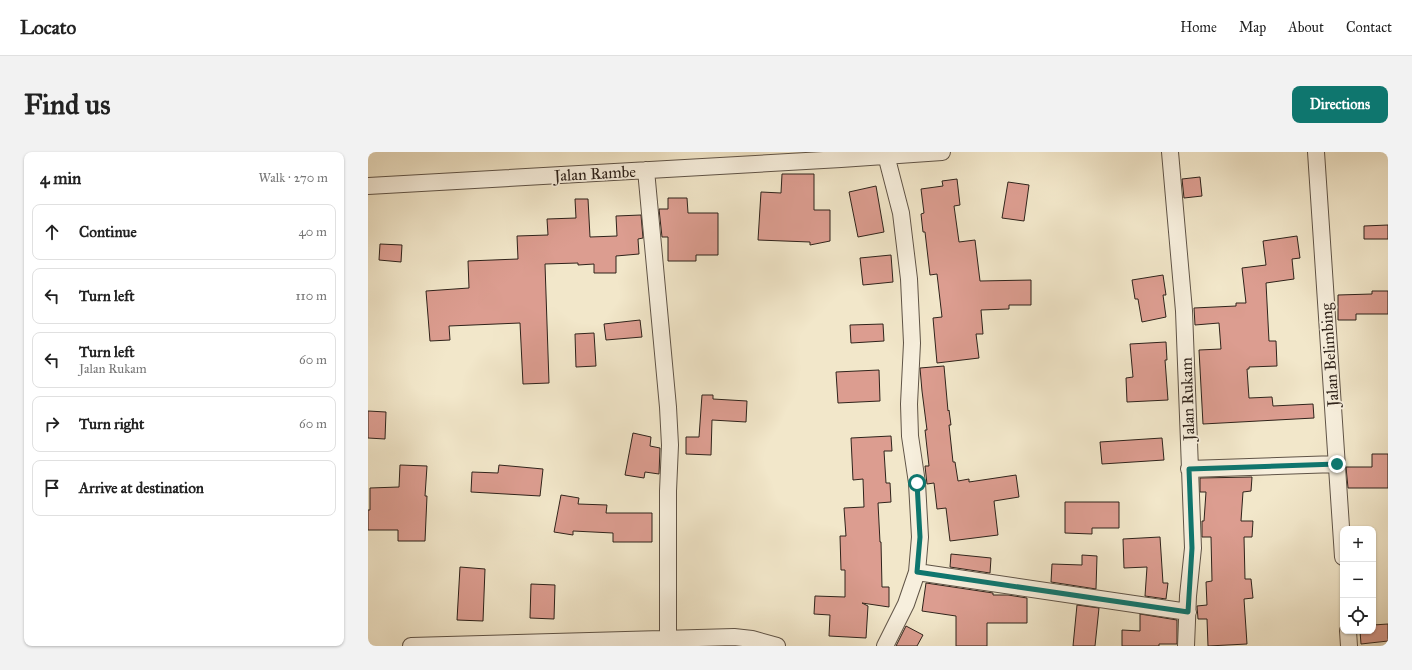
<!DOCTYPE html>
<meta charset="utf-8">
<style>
body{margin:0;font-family:"IM FELL Great Primer",serif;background:#f2f2f2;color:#222}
.controls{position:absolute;right:12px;bottom:12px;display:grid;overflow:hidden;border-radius:8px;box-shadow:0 1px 3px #0004}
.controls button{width:36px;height:36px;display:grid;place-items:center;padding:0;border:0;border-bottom:1px solid #e0e0e0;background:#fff;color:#222;font:20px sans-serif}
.stop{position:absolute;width:12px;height:12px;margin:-9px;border:3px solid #0f766e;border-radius:50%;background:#fff}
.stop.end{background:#0f766e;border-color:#fff;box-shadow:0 1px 4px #0008}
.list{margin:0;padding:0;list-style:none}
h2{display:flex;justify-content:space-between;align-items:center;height:52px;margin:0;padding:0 16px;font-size:17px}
h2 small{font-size:13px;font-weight:400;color:#767676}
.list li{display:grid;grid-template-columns:26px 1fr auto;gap:12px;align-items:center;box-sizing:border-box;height:56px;margin:0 8px 8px;padding:0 8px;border:1px solid #e0e0e0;border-radius:8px}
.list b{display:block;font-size:15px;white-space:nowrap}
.list p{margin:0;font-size:13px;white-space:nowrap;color:#767676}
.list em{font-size:13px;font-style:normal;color:#767676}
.icon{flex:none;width:22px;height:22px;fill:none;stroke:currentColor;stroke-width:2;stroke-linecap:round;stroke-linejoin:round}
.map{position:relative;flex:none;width:1020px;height:494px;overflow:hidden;border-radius:8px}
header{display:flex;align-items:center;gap:24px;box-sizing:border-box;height:56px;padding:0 20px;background:#fff;border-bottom:1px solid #e0e0e0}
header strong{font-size:19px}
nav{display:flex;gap:22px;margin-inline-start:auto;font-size:14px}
.intro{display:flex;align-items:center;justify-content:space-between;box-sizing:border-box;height:96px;padding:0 24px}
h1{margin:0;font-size:28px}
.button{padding:10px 18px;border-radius:8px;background:#0f766e;color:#fff;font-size:14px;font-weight:700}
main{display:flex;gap:24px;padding:0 24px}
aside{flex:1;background:#fff;border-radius:8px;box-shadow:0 1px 3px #0004}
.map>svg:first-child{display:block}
.building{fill:#dc9d90;stroke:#2f231b}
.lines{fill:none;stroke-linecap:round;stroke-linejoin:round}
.minor-casing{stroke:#605447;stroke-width:18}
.minor{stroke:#f7efdd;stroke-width:16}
.route{stroke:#0f766e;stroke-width:5}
.labels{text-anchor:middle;stroke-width:3.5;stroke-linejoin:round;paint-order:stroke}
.street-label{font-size:16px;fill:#2f231b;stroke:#f7efdd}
</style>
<header>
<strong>Locato</strong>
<nav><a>Home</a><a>Map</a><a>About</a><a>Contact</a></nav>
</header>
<div class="intro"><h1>Find us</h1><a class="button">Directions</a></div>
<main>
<aside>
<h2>4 min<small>Walk · 270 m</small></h2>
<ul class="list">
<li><svg class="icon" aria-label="ahead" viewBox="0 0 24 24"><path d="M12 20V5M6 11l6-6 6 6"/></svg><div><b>Continue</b></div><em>40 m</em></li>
<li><svg class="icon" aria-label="left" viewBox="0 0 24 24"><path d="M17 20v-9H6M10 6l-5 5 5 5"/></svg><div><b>Turn left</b></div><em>110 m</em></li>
<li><svg class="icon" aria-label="left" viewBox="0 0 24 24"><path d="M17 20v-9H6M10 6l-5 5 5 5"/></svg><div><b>Turn left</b><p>Jalan Rukam</p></div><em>60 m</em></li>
<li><svg class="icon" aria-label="right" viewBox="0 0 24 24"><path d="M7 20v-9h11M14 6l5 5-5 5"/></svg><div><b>Turn right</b></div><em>60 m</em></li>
<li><svg class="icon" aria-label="arrive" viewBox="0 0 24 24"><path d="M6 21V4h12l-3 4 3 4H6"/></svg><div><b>Arrive at destination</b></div></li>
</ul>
</aside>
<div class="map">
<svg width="1020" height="494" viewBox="0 0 1020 494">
<rect width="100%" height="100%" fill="#f2e7ca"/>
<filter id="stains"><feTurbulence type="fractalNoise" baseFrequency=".005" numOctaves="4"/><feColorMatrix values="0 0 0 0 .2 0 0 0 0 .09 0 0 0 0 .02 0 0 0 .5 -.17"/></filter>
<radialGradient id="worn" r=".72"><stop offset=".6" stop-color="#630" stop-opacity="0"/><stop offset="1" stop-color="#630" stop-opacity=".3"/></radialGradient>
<path class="building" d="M 414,22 L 446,22 L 446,58 L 462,58 L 462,89 L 442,93 L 442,90 L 390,88 L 393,40 L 413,41 Z
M 832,25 L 834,44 L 816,46 L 814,27 Z
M 589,27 L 592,53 L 586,54 L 591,90 L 607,88 L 612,129 L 663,128 L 663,153 L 641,153 L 641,157 L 613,158 L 615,182 L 608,182 L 611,206 L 569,211 L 565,166 L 574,165 L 569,122 L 562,123 L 557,80 L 555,80 L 553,62 L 556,61 L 553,37 L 575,34 L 574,29 Z
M 640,30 L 661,33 L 656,69 L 634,66 Z
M 508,34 L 516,80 L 490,85 L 481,40 Z
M 300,46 L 319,46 L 320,61 L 350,61 L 350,103 L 328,103 L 328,109 L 300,109 L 300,85 L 294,85 L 291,57 L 300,57 Z
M 207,47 L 220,47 L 222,85 L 249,84 L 248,64 L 273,63 L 275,86 L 270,87 L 271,102 L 248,104 L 248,121 L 226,121 L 226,112 L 210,113 L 210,111 L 177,112 L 181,231 L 155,232 L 152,171 L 81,174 L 82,188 L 62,189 L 58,139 L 101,136 L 100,109 L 150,107 L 149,84 L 180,83 L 179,67 L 208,66 Z
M 1020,73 L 1020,87 L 996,87 L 996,74 Z
M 929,84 L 932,106 L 924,107 L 926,127 L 898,131 L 901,189 L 908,189 L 909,214 L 881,215 L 881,217 L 879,217 L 881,246 L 904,245 L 905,254 L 945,252 L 946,266 L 835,272 L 831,198 L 853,197 L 851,171 L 827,173 L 826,156 L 868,154 L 868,151 L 878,151 L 874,116 L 898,113 L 895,89 Z
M 12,92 L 34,93 L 33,110 L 11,108 Z
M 523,103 L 525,130 L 495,133 L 492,106 Z
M 795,123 L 798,143 L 795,143 L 798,165 L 774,170 L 770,147 L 767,147 L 764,128 Z
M 1004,139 L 1020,139 L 1020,162 L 988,162 L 988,168 L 970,168 L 970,143 L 1004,142 Z
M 272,168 L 274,185 L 238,188 L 236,172 Z
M 515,172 L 516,189 L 483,191 L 482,173 Z
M 226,181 L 228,214 L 208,215 L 207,182 Z
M 798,190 L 799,208 L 797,208 L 800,248 L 759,250 L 758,226 L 765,225 L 762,192 Z
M 576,214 L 580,259 L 581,258 L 583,273 L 581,273 L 585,310 L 587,310 L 590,329 L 601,327 L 601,330 L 648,323 L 651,345 L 626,349 L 630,383 L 582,389 L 578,356 L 569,357 L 566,331 L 559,332 L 557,314 L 561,314 L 557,278 L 559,278 L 554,239 L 552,216 Z
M 511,218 L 512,249 L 470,251 L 468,220 Z
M 334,243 L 345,243 L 345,247 L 379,249 L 378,270 L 344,268 L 343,303 L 318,302 L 318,285 L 331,285 Z
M 0,259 L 18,260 L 17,287 L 0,286 Z
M 265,281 L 283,285 L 282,294 L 292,296 L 291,322 L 277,320 L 276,326 L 257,323 Z
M 523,284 L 524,299 L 516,299 L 518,331 L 522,331 L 523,350 L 510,351 L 512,390 L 513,390 L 514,435 L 521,435 L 521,455 L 494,451 L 500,454 L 498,486 L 461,484 L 462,463 L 446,462 L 447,444 L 477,445 L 477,418 L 473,418 L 472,384 L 478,384 L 476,356 L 496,355 L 495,327 L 485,328 L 483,286 Z
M 794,286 L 796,308 L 734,312 L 732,290 Z
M 1004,302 L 1020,302 L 1020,336 L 980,336 L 978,315 L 1004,315 Z
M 32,313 L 59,314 L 57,344 L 59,344 L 57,389 L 30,389 L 30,378 L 0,378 L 0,358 L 2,358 L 2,336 L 31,335 Z
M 131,313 L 175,317 L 172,344 L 103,340 L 104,320 L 130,321 Z
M 884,325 L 883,339 L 875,340 L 873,369 L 885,369 L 884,385 L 876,385 L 877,427 L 883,427 L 885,446 L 876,447 L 879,492 L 840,494 L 839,467 L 830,467 L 829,454 L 839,453 L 838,430 L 844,429 L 843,385 L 834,385 L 834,369 L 836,369 L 838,340 L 832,340 L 832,326 Z
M 193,343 L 211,346 L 210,352 L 239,353 L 238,361 L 284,361 L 284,390 L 245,390 L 245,381 L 205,379 L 205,383 L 186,380 Z
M 697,350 L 751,350 L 751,376 L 724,376 L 724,382 L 697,381 Z
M 792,385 L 795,431 L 800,431 L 798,447 L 777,444 L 779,415 L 756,416 L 755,387 Z
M 583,402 L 623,406 L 622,421 L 582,415 Z
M 714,403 L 729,404 L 728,437 L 683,430 L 684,412 L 714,413 Z
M 92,415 L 117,417 L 115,469 L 89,468 Z
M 558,431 L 625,441 L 625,443 L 640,443 L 659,446 L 659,471 L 619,471 L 619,494 L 588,494 L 588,464 L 554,459 Z
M 163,432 L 187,433 L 186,467 L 162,466 Z
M 709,453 L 731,456 L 727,494 L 705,494 Z
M 772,462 L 809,468 L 809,492 L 791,492 L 791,494 L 754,494 L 754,478 L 772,479 Z
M 1020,472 L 1020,489 L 993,492 L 992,479 L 1005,479 L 1005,473 Z
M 538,474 L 555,483 L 549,494 L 528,494 Z"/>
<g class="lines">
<g class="minor-casing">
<path id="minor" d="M 802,0 L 816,159 L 825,396 L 820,444 L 818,494
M 948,0 L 975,405
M 278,18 L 300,255 L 302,293 L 300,339 L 300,487
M 0,34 L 473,7 L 574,0
M 821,317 L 969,312
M 549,420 L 820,460
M 980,479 L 981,494
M 43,494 L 366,485 L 384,487 L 409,494
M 517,494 L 538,452 L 549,420 L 552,385 L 549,331 L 542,284 L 541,252 L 544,191 L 541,127 L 533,61 L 518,3"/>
</g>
<use href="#minor" class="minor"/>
</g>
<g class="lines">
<path class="route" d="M 549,331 L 552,385 L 549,420 L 820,460 L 824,396 L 821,317 L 969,312"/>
</g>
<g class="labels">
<g class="street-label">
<text transform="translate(227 21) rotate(-3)" y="6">Jalan Rambe</text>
<text transform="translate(961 203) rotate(-94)" y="6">Jalan Belimbing</text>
<text transform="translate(819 247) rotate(-92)" y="6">Jalan Rukam</text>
</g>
</g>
<rect width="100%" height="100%" filter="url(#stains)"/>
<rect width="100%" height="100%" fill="url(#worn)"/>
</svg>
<div class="controls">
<button>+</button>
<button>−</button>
<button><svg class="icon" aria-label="locate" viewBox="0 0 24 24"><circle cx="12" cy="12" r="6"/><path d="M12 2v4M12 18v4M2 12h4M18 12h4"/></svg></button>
</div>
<div class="stop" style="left:549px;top:331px"></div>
<div class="stop end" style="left:969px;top:312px"></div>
</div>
</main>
